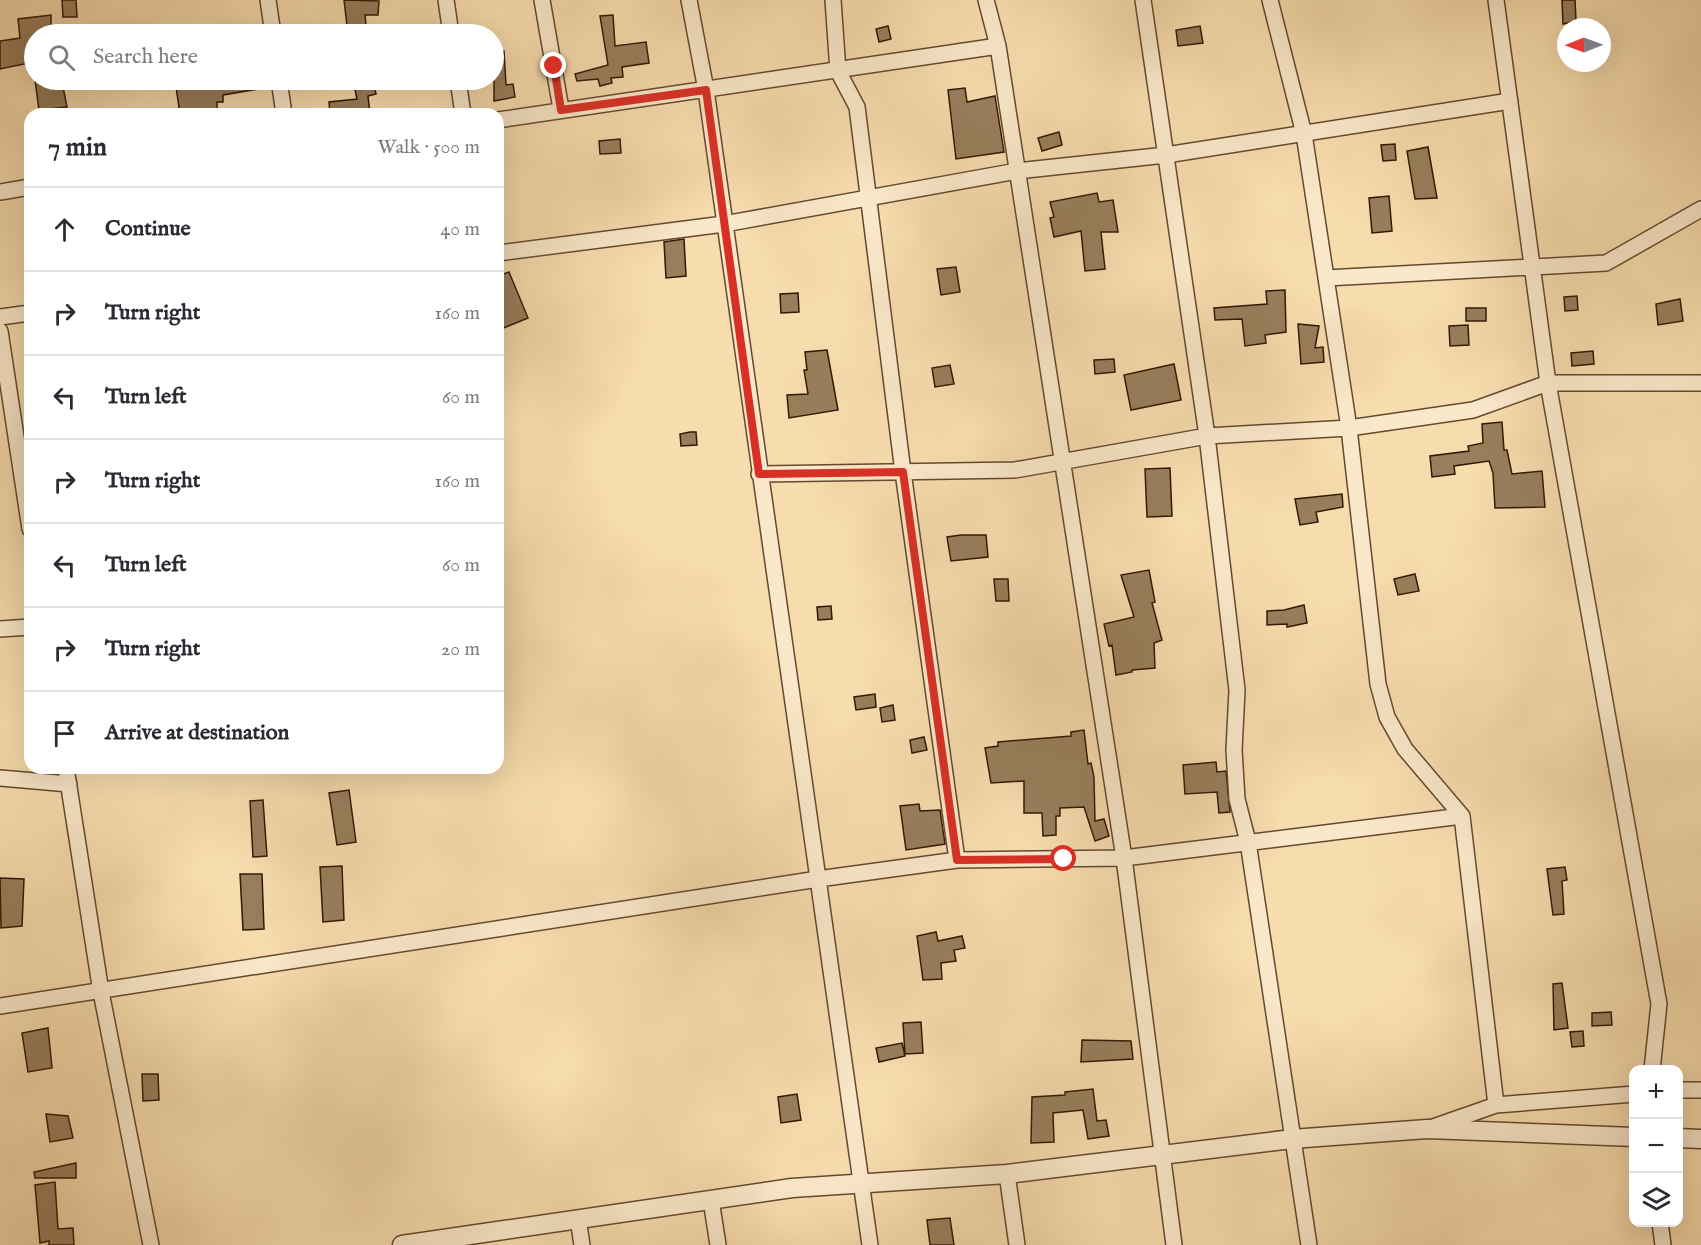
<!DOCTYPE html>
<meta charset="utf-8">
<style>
body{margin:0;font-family:"IM FELL English",serif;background:#f2f2f3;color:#2b2b33}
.controls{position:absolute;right:18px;bottom:18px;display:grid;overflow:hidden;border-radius:12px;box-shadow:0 6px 24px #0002}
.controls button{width:54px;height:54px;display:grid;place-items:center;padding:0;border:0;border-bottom:2px solid #e1e1e2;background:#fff;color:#2b2b33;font:30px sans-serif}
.compass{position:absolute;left:1557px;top:18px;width:54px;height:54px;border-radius:50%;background:#fff;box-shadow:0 6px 24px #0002;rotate:269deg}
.stop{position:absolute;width:18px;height:18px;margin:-14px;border:4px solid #d93025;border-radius:50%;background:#fff}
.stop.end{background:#d93025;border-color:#fff;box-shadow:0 2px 6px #0008}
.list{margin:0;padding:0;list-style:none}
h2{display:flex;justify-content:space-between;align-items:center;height:78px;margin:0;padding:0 24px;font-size:26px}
h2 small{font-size:20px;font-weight:400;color:#7c7c81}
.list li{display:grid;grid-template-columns:39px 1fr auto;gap:18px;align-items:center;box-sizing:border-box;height:84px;padding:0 24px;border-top:2px solid #e1e1e2}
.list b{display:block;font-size:22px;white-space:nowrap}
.list em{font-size:20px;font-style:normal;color:#7c7c81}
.icon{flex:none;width:33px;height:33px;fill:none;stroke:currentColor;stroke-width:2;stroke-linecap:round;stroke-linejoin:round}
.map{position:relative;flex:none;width:1701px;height:1245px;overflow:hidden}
.search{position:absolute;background:#fff;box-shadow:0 6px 24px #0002;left:24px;top:24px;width:480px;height:66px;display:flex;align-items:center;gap:15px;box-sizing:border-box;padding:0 21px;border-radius:33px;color:#7c7c81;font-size:22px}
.panel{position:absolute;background:#fff;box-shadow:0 6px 24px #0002;left:24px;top:108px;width:480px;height:666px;border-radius:18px}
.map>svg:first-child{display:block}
.building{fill:#997e5c;stroke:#341805;stroke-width:1.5}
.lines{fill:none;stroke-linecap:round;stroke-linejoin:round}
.minor-casing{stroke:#65492f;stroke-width:18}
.tertiary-casing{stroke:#65492f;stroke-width:21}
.minor{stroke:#fae8ca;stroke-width:15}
.tertiary{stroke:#fae8ca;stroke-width:18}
.route{stroke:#d93025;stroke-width:8}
</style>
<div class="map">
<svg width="1701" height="1245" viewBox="0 0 1701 1245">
<rect width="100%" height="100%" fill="#f7dcad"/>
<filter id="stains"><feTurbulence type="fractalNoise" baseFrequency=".00333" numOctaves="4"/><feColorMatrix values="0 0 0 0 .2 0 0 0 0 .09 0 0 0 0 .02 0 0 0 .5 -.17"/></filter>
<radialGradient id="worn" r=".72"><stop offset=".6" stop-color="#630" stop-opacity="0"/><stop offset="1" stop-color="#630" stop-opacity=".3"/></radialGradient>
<path class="building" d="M 62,0 L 76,0 L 77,17 L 63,17 Z
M 344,0 L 379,1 L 378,15 L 365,15 L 367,34 L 348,34 Z
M 1562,0 L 1575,0 L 1576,21 L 1563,24 Z
M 51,15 L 51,34 L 34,34 L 34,62 L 0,69 L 0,41 L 20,38 L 18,19 Z
M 613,15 L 615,46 L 646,42 L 649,63 L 622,67 L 623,77 L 611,78 L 612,83 L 600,86 L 598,79 L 577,81 L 575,74 L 608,65 L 600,16 Z
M 888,26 L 891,39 L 879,42 L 876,29 Z
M 1200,26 L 1203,43 L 1178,46 L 1176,30 Z
M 504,51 L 506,85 L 513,84 L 515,97 L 494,101 L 494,52 Z
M 35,80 L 62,82 L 67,107 L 39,110 Z
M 175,80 L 270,80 L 270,87 L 223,95 L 223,102 L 217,102 L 217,113 L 180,114 Z
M 353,80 L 373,80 L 376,94 L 368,96 L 370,114 L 330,114 L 329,102 L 357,99 Z
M 965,88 L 967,102 L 995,96 L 1004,152 L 956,159 L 948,90 Z
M 1059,132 L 1062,145 L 1042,151 L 1038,138 Z
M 620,139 L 621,153 L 600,154 L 599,141 Z
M 1395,144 L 1396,160 L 1383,161 L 1381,145 Z
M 1428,147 L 1437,198 L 1415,199 L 1407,151 Z
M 1097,193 L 1099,202 L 1113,200 L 1118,232 L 1101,232 L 1105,269 L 1085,271 L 1081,231 L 1054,237 L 1050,218 L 1054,217 L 1050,202 Z
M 1389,196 L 1392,231 L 1372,233 L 1369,198 Z
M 684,239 L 686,276 L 666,278 L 664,242 Z
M 956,267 L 960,292 L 941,295 L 937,269 Z
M 509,272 L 528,318 L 501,329 L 498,320 L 498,276 Z
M 1285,290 L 1286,332 L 1265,335 L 1266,343 L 1245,346 L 1242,319 L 1215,320 L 1214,308 L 1267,304 L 1266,291 Z
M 798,293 L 799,312 L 781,313 L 780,294 Z
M 1577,296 L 1578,310 L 1565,311 L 1564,297 Z
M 1680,299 L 1683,321 L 1658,325 L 1656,304 Z
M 1466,308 L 1486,308 L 1486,321 L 1466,321 Z
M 1298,324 L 1319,326 L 1315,348 L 1323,347 L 1324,362 L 1301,364 Z
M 1468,325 L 1469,345 L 1450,346 L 1449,326 Z
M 827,350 L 838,410 L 789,418 L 787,395 L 808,394 L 804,370 L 807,370 L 805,352 Z
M 1593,351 L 1594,364 L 1572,366 L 1571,353 Z
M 1114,359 L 1115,372 L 1095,374 L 1094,360 Z
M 1174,364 L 1181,400 L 1131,410 L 1124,375 Z
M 950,365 L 954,384 L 935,387 L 932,368 Z
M 1502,422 L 1504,450 L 1507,450 L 1512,474 L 1542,471 L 1545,507 L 1495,508 L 1493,473 L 1489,461 L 1454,466 L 1455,474 L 1432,477 L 1430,456 L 1469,451 L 1468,446 L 1483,443 L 1482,424 Z
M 690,432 L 696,432 L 697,445 L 681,446 L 680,434 Z
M 1170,468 L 1172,516 L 1147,517 L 1145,469 Z
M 1342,494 L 1343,507 L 1316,512 L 1318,522 L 1300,525 L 1295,499 Z
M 961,535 L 986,535 L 988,557 L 951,561 L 947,537 Z
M 1149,570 L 1155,602 L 1152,603 L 1162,640 L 1154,643 L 1155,668 L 1132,670 L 1132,672 L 1116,675 L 1112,645 L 1109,646 L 1104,624 L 1134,617 L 1121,575 Z
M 1415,574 L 1419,591 L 1398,595 L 1394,579 Z
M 994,579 L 1008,579 L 1009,601 L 996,601 Z
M 1304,605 L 1307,623 L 1287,627 L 1287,624 L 1267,625 L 1267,611 L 1284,610 Z
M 831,606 L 832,619 L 818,620 L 817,607 Z
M 875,694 L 876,707 L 856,710 L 854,697 Z
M 893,705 L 895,720 L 882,722 L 880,708 Z
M 1084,730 L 1088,764 L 1091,763 L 1094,777 L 1095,821 L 1104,819 L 1109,836 L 1095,841 L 1084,807 L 1060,808 L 1060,816 L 1056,816 L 1056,835 L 1043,836 L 1042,813 L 1024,813 L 1024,781 L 991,783 L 985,748 L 998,746 L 998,742 L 1071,736 L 1071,732 Z
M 924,737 L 927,750 L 912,753 L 910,740 Z
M 1216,762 L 1217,772 L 1226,771 L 1230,812 L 1219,813 L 1217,792 L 1185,794 L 1183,765 Z
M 349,790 L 356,842 L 337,845 L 329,793 Z
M 263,800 L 267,856 L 253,857 L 250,801 Z
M 919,804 L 920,811 L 940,810 L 945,844 L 906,850 L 900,806 Z
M 342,866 L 344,920 L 323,922 L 320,867 Z
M 1565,867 L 1567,880 L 1562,881 L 1564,914 L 1553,915 L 1547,869 Z
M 240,874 L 262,874 L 264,929 L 243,930 Z
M 0,878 L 24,879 L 22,926 L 1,928 Z
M 936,932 L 938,941 L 962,936 L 965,948 L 954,950 L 956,961 L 941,963 L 942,979 L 923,980 L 917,936 Z
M 1562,983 L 1568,1028 L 1554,1030 L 1553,984 Z
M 1611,1012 L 1612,1025 L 1592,1026 L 1592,1013 Z
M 921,1022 L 923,1053 L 905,1054 L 903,1023 Z
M 48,1028 L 52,1068 L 28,1072 L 22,1033 Z
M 1583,1031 L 1584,1046 L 1572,1047 L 1570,1032 Z
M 1082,1040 L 1131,1041 L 1133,1059 L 1081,1062 Z
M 902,1043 L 905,1056 L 879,1062 L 876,1048 Z
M 142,1074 L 158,1074 L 159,1100 L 143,1101 Z
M 1093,1089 L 1097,1121 L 1106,1120 L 1109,1136 L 1088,1139 L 1083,1110 L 1053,1113 L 1054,1142 L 1031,1143 L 1032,1097 L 1065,1095 L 1065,1092 Z
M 797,1094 L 801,1120 L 781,1123 L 778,1097 Z
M 46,1114 L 68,1116 L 73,1138 L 50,1142 Z
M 76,1163 L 76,1178 L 35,1178 L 34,1172 Z
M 55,1182 L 58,1229 L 73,1228 L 74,1245 L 49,1245 L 49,1241 L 40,1243 L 35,1185 Z
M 950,1218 L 954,1245 L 930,1245 L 927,1220 Z"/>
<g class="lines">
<g class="minor-casing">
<path id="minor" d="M 268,0 L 273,34
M 446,0 L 451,34
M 542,0 L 561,109
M 689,0 L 706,90 L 870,1245
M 833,0 L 838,71 L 857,107 L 903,472 L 957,860
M 986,0 L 998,46 L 1124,858 L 1174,1245
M 1143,0 L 1207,436 L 1237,690 L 1234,750 L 1237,799 L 1248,842 L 1309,1245
M 1270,0 L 1304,134 L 1349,428 L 1378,684 L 1387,717 L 1405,749 L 1462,816 L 1496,1105
M 1496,0 L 1548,383 L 1659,1004 L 1652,1070
M 279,80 L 284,114
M 458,80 L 463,114
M 498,120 L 998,46
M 0,192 L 30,187
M 498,253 L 724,224 L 1017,171 L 1166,155 L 1510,101
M 1326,278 L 1606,263 L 1701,209
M 0,317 L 30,313
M 0,331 L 30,529
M 759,474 L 1015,470 L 1207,436 L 1349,428 L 1473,410 L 1548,383 L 1701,383
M 0,629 L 30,627
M 66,768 L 101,992 L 151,1245
M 0,778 L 69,784
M 0,1006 L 818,879 L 957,860 L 1124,858 L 1462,816
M 1678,1090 L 1701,1090
M 1433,1127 L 1496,1105 L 1634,1094
M 1007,1174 L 1017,1245
M 711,1200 L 718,1245
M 578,1219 L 582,1245
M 1660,1222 L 1663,1245"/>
</g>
<g class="tertiary-casing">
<path id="tertiary" d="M 1678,1138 L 1701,1139
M 402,1245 L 792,1188 L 1007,1174 L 1292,1139 L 1427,1129 L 1634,1137"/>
</g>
<use href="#minor" class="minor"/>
<use href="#tertiary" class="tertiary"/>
</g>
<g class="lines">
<path class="route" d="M 554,66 L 561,110 L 706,90 L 759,474 L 903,472 L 957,860 L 1064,859"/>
</g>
<rect width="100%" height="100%" filter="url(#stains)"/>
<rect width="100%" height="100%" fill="url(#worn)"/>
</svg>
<div class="controls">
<button>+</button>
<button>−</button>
<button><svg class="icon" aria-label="layers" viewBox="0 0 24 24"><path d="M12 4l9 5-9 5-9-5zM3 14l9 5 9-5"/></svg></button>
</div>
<svg class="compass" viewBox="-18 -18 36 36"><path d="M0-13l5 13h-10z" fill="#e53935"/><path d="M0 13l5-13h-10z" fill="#7c7c81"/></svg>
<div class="stop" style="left:1064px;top:859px"></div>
<div class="stop end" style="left:554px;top:66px"></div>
<div class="search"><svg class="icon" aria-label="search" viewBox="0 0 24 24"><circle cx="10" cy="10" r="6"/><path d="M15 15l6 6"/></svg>Search here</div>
<section class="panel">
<h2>7 min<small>Walk · 500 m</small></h2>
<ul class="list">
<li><svg class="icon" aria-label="ahead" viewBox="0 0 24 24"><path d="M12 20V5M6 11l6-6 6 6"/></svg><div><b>Continue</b></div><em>40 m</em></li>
<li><svg class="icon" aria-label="right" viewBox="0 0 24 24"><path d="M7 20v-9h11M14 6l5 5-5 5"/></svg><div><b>Turn right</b></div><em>160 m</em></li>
<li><svg class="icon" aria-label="left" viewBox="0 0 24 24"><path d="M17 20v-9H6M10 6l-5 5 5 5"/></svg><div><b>Turn left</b></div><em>60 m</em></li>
<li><svg class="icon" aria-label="right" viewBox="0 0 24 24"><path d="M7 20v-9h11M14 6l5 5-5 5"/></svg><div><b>Turn right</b></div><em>160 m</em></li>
<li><svg class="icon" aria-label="left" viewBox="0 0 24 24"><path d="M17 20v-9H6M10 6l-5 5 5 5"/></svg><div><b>Turn left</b></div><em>60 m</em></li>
<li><svg class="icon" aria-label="right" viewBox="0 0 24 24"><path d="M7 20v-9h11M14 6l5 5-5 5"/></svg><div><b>Turn right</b></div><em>20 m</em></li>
<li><svg class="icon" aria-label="arrive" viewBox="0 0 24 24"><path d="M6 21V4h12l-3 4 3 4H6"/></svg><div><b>Arrive at destination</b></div></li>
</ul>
</section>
</div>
